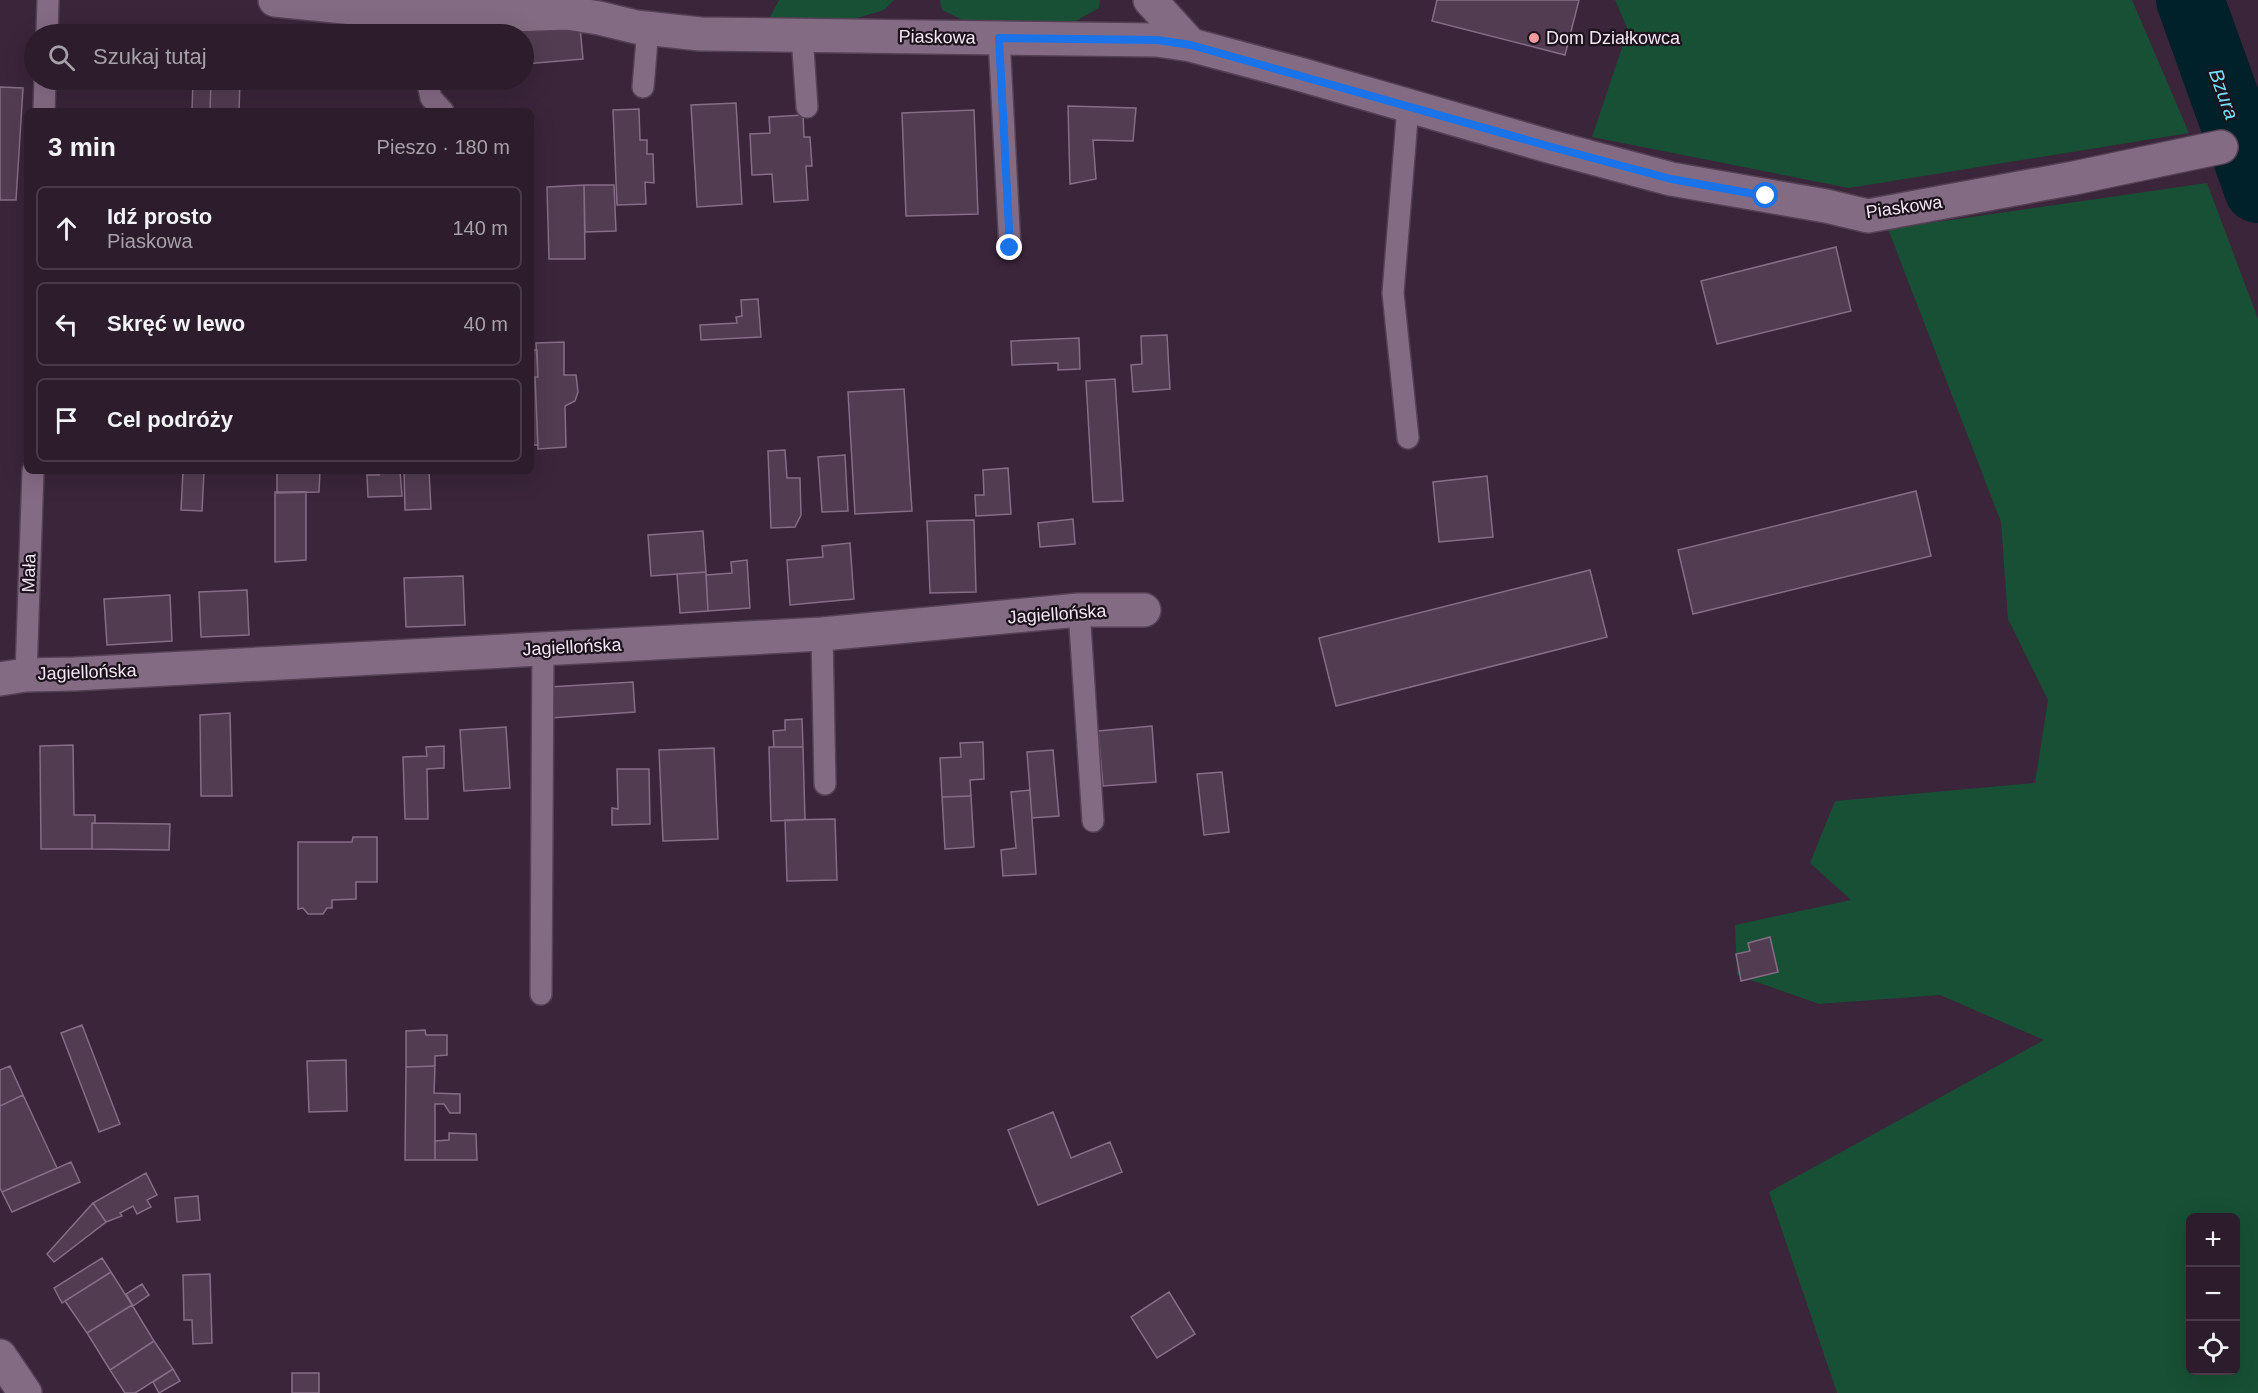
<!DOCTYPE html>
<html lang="pl">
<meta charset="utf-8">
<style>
body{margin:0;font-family:Arial,sans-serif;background:#342534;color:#f1f3f6}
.controls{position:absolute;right:18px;bottom:18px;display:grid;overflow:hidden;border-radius:9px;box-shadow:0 6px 24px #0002}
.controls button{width:54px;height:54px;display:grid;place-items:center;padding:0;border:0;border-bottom:2px solid #483a48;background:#2c1c2c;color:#f1f3f6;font:30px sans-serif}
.stop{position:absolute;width:18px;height:18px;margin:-14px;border:4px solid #1a73e8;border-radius:50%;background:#fff}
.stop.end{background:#1a73e8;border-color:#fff;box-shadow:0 2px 6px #0008}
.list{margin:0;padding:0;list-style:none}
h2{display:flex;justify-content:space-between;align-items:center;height:78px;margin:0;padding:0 24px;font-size:26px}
h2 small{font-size:20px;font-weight:400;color:#a6a1a9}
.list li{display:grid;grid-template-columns:39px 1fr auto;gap:18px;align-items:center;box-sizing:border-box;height:84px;margin:0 12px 12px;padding:0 12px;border:2px solid #483a48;border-radius:9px}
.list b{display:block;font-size:22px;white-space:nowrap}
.list p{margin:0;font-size:20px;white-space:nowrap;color:#a6a1a9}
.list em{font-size:20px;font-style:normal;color:#a6a1a9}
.icon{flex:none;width:33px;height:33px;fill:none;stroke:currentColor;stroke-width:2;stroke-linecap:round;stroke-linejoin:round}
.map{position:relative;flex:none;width:2258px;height:1393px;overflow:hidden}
.search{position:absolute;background:#2c1c2c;box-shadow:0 6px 24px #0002;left:24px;top:24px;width:510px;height:66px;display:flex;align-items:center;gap:15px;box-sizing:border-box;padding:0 21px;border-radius:33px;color:#a6a1a9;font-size:22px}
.panel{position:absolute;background:#2c1c2c;box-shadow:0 6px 24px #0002;left:24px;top:108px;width:510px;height:366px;border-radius:9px}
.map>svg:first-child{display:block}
.green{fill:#175035;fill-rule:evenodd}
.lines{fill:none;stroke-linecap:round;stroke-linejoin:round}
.river{stroke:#002129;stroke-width:68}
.building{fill:#523c52;stroke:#866d86;stroke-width:1.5}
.service-casing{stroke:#544154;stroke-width:24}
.minor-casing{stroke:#544154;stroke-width:36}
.secondary-casing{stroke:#544154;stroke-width:36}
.service{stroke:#846b84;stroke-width:21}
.minor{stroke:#846b84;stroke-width:33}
.secondary{stroke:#846b84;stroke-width:33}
.route{stroke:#1a73e8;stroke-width:8}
.poi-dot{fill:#f59b9e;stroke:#1c121c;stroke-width:2}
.labels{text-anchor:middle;stroke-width:4.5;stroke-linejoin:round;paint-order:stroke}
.street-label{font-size:18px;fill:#f4e6f4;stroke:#1c121c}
.poi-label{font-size:18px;fill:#f4e6f4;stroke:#1c121c;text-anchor:start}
.water-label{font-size:20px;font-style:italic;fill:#73defa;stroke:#1c121c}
</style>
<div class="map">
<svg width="2258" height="1393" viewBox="0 0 2258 1393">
<rect width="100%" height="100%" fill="#3a253a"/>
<path class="green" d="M 779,0 L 894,0 L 884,10 L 814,31 L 769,19 Z
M 940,0 L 1100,0 L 1099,8 L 1067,26 L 969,23 L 942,10 Z
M 1615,0 L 2132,0 L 2189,133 L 1849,188 L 1592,137 L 1628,30 Z
M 2207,183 L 2258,319 L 2258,1393 L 1837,1393 L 1769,1192 L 2044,1040 L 1940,995 L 1819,1004 L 1737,975 L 1735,925 L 1851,900 L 1810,863 L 1835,801 L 2035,783 L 2048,700 L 2008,619 L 2001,522 L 1888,229 ZM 2190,1218 L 2236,1218 L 2236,1370 L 2190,1370 Z"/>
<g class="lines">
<path class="river" d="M 2190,0 L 2258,189"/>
</g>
<path class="building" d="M 1437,0 L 1579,0 L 1565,55 L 1432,21 Z
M 79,27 L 169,34 L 78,34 Z
M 580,27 L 583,59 L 525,64 L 522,29 Z
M 145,80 L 177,80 L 177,87 L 144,84 Z
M 193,80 L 211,80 L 210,111 L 192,111 Z
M 211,80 L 240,80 L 239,111 L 210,111 Z
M 0,87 L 23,88 L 16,200 L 0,200 Z
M 736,103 L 742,204 L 697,207 L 691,105 Z
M 1068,106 L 1136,108 L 1133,141 L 1093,140 L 1096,179 L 1070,184 Z
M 639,109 L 640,140 L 647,140 L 647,154 L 653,154 L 654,183 L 645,182 L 646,204 L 617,205 L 613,110 Z
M 974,110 L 978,214 L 906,216 L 902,113 Z
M 803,115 L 804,137 L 810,137 L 812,166 L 806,166 L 808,200 L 774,202 L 772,174 L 752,175 L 750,134 L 770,133 L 769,117 Z
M 584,185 L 585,259 L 549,259 L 547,187 Z
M 584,185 L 614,185 L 616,231 L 585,232 Z
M 1836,247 L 1851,311 L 1717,344 L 1701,281 Z
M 758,299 L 761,337 L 701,340 L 700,325 L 737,323 L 736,317 L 742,316 L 741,300 Z
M 1167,335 L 1170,389 L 1133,392 L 1131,365 L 1142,364 L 1141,336 Z
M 1079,338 L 1080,369 L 1058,370 L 1058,363 L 1012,365 L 1011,341 Z
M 564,342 L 564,375 L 576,375 L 578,392 L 575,401 L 565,406 L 566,447 L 538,449 L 535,377 L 538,377 L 536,343 Z
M 531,350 L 537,350 L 538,377 L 535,377 L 538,445 L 531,445 Z
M 1115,379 L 1123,501 L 1093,502 L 1086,381 Z
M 904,389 L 912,511 L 855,514 L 848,392 Z
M 785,450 L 787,478 L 800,478 L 801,515 L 795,527 L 771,528 L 768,451 Z
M 845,455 L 848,511 L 822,512 L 818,457 Z
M 1008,468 L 1011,514 L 976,516 L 975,495 L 984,495 L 983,470 Z
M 183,471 L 204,471 L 202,511 L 181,510 Z
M 277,471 L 320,471 L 319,492 L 277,493 Z
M 379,471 L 400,471 L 402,496 L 368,497 L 367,475 L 379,475 Z
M 404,471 L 429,471 L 431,509 L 405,510 Z
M 1487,476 L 1493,537 L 1439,542 L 1433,482 Z
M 1916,491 L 1931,556 L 1693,614 L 1678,550 Z
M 275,492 L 306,492 L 306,560 L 275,562 Z
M 1073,519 L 1075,544 L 1040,547 L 1038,523 Z
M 974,520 L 976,592 L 930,593 L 927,521 Z
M 703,531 L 706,572 L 651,576 L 648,535 Z
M 850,543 L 854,599 L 790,605 L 787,560 L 823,557 L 822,546 Z
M 747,560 L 750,608 L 708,611 L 706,575 L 732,573 L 731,562 Z
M 1590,570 L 1607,637 L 1336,706 L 1319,638 Z
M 706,572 L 708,611 L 680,613 L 677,574 Z
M 463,576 L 465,625 L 406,627 L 404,578 Z
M 247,590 L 249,635 L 201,637 L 199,592 Z
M 170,595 L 172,641 L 107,645 L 104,599 Z
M 633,682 L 635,712 L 551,718 L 549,687 Z
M 230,713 L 232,796 L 201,796 L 200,715 Z
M 802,719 L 803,747 L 774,747 L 773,731 L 785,730 L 785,720 Z
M 1152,726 L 1156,782 L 1103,786 L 1098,731 Z
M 506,727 L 510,788 L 464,791 L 460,730 Z
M 983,742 L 984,779 L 970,780 L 971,796 L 942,797 L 940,758 L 961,757 L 960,743 Z
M 73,745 L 74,815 L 95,815 L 95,823 L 92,823 L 92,849 L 41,849 L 40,746 Z
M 444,746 L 444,768 L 427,769 L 428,819 L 405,819 L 403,757 L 427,756 L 426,747 Z
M 769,747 L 803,747 L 805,820 L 771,821 Z
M 714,748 L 718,839 L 663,841 L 659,750 Z
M 1053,750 L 1059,816 L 1032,818 L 1027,752 Z
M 617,769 L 649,769 L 650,824 L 612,825 L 612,808 L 618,809 Z
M 1222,772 L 1229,832 L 1204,835 L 1197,774 Z
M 1030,790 L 1036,874 L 1003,876 L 1001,850 L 1016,848 L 1011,792 Z
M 971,796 L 974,847 L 945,849 L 942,797 Z
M 835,819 L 837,880 L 787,881 L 785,820 Z
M 92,823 L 170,824 L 169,850 L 92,849 Z
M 353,837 L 377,837 L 377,882 L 356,882 L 356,899 L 332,900 L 332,908 L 327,908 L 323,914 L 308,914 L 303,908 L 298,909 L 298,842 L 352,842 Z
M 1770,937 L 1778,972 L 1741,981 L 1736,954 L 1750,951 L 1748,943 Z
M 82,1025 L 120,1124 L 99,1132 L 61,1033 Z
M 425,1030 L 426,1035 L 447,1035 L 447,1055 L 435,1056 L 435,1066 L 406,1067 L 406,1031 Z
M 346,1060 L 347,1111 L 309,1112 L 307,1061 Z
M 10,1066 L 23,1095 L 0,1106 L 0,1070 Z
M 435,1066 L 434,1093 L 460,1094 L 460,1113 L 450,1113 L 444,1104 L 435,1104 L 435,1160 L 405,1160 L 406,1067 Z
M 23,1095 L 57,1168 L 2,1192 L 0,1188 L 0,1106 Z
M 1053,1112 L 1071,1158 L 1110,1142 L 1122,1172 L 1038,1205 L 1008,1130 Z
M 449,1133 L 476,1134 L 477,1160 L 435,1160 L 435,1141 L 449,1140 Z
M 71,1162 L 80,1182 L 12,1212 L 2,1192 Z
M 146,1173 L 157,1195 L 147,1200 L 151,1207 L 137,1214 L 133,1206 L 120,1213 L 122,1216 L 106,1222 L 93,1203 Z
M 198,1196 L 200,1220 L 177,1222 L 175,1198 Z
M 93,1203 L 106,1222 L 54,1262 L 47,1254 Z
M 102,1258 L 111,1272 L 62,1303 L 54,1288 Z
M 111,1272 L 132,1305 L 87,1333 L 65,1301 Z
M 210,1274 L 212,1343 L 193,1344 L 192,1320 L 184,1320 L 183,1275 Z
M 142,1284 L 149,1295 L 133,1306 L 126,1294 Z
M 1169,1292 L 1195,1334 L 1157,1358 L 1131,1317 Z
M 132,1305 L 154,1341 L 110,1370 L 87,1333 Z
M 154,1341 L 173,1369 L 135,1393 L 125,1393 L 110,1370 Z
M 173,1369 L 180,1381 L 159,1393 L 153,1382 Z
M 292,1373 L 319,1373 L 319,1393 L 292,1393 Z"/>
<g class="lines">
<g class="service-casing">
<path id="service" d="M 47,34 L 48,0
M 802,36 L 807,107
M 999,38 L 1010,248
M 427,80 L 431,98 L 443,111
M 643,87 L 648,28
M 44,111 L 45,80
M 1408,438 L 1393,293 L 1408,106
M 1079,610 L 1093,821
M 822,634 L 825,784
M 26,675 L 33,471
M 541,994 L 543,648"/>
</g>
<g class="minor-casing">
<path id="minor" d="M 275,0 L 404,13 L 509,15 L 567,13 L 599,18 L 636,27 L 700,34 L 1157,40 L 1191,45 L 1299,74 L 1548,146 L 1671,179 L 1826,206 L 1868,216 L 2074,178 L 2221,147
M 1150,0 L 1191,45
M 0,679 L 26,675 L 74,674 L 822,634 L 1079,610 L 1144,610"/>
</g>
<g class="secondary-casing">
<path id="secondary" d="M 0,1356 L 25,1393"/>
</g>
<use href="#service" class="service"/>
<use href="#minor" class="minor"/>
<use href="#secondary" class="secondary"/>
</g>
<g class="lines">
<path class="route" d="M 1010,248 L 999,38 L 1157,40 L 1191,45 L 1548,146 L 1671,179 L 1766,196"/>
</g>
<circle class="poi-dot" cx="1534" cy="38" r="6"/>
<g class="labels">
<g class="street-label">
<text transform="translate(937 37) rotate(1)" y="6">Piaskowa</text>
<text transform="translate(1904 207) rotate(-8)" y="6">Piaskowa</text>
<text transform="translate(29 573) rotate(-88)" y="6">Mała</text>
<text transform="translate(1057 614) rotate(-4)" y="6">Jagiellońska</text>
<text transform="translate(572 647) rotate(-3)" y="6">Jagiellońska</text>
<text transform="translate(87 672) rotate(-2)" y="6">Jagiellońska</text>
</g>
<g class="poi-label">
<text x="1546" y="44">Dom Działkowca</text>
</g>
<g class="water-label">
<text transform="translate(2224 94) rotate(70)" y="7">Bzura</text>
</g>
</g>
</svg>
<div class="controls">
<button>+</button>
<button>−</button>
<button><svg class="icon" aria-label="locate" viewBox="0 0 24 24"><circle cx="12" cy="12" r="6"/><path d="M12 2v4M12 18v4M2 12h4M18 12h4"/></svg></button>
</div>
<div class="stop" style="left:1766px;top:196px"></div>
<div class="stop end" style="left:1010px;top:248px"></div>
<div class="search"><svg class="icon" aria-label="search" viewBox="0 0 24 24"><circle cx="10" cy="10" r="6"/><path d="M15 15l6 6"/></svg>Szukaj tutaj</div>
<section class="panel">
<h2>3 min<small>Pieszo · 180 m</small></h2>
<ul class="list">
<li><svg class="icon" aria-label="ahead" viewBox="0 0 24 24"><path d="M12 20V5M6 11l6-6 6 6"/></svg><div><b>Idź prosto</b><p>Piaskowa</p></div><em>140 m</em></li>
<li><svg class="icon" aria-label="left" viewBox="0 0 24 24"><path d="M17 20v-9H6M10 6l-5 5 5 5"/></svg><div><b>Skręć w lewo</b></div><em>40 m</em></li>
<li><svg class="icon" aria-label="arrive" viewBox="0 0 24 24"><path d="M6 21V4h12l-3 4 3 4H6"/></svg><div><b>Cel podróży</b></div></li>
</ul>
</section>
</div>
